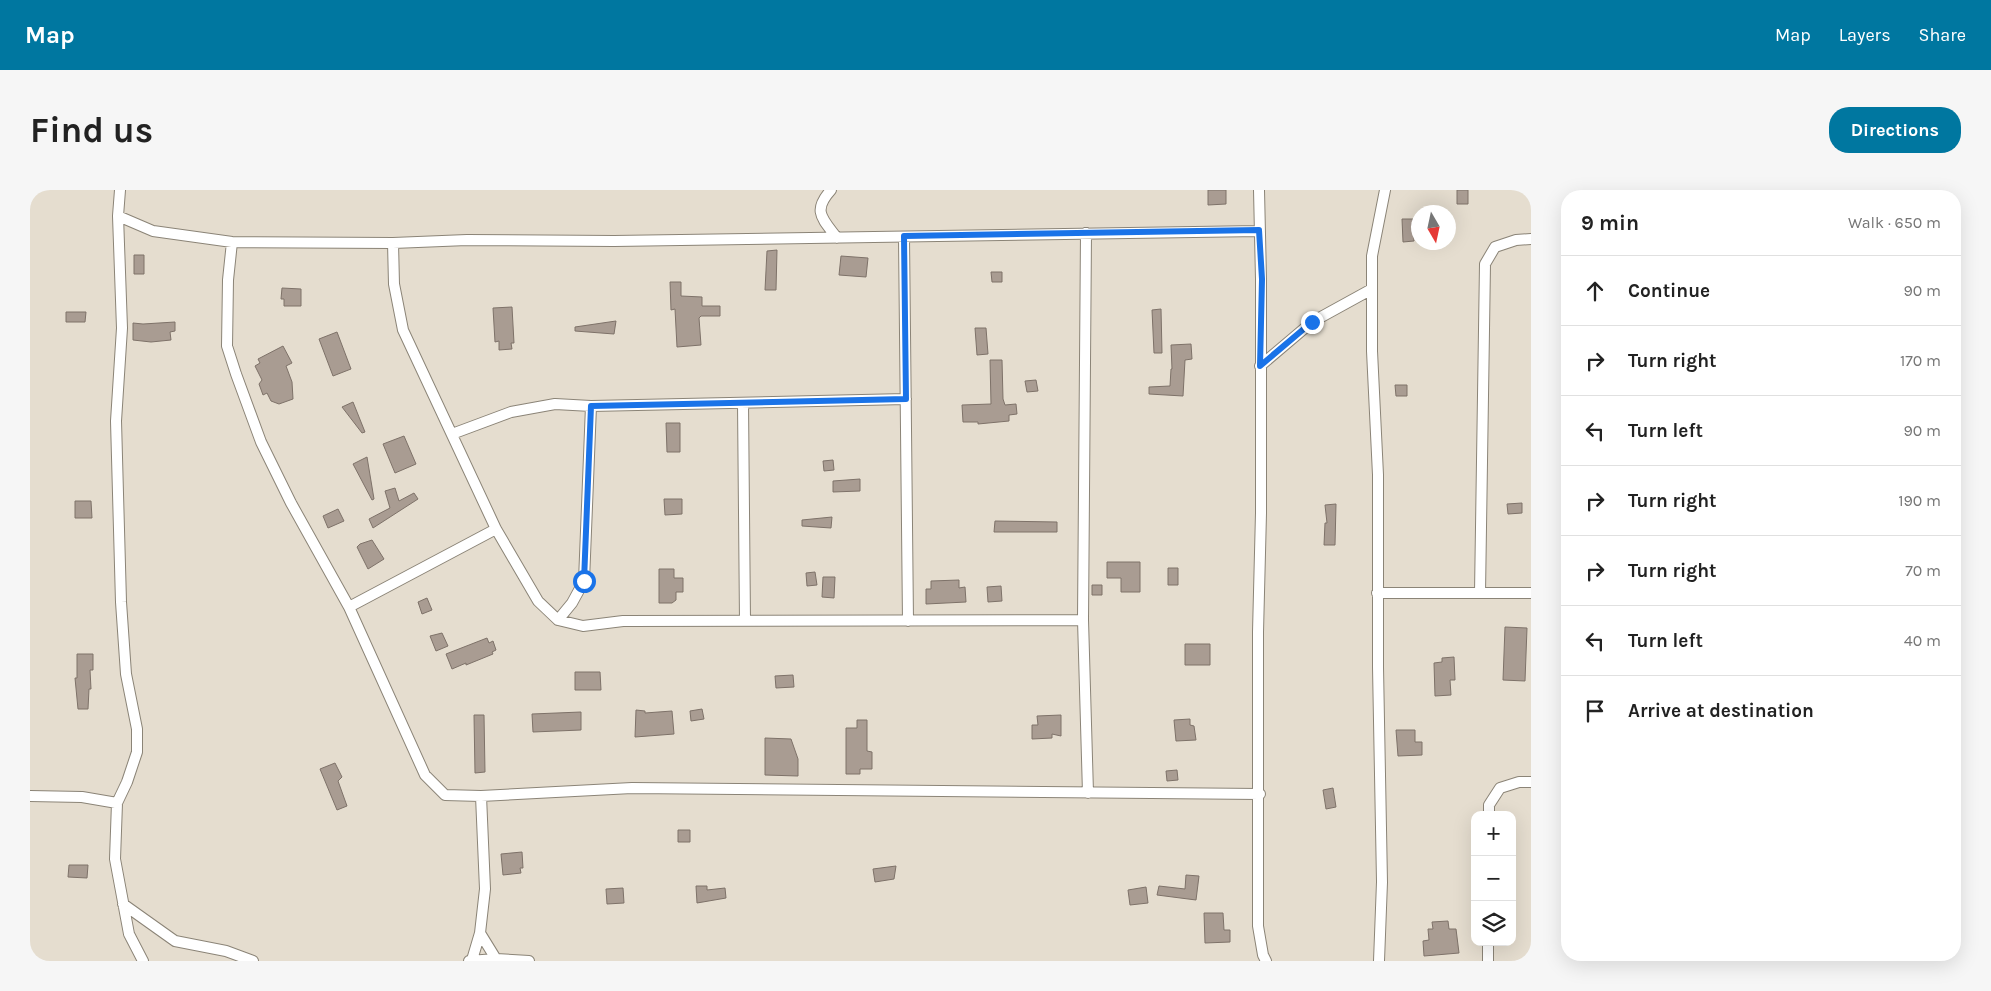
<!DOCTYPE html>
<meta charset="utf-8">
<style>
body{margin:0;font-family:Karla,sans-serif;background:#f6f6f6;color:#222}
.controls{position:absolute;right:15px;bottom:15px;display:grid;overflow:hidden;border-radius:10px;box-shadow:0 5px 20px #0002}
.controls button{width:45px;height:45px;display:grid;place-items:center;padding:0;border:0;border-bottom:1px solid #e0e0e0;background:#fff;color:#222;font:25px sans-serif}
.compass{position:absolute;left:1381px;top:15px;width:45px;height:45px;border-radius:50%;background:#fff;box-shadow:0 5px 20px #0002;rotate:171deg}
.stop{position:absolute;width:15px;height:15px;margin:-11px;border:4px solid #1a73e8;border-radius:50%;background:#fff}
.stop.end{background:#1a73e8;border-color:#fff;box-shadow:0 1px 5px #0008}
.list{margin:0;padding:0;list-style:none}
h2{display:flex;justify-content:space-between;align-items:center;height:65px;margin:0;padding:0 20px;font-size:21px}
h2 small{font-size:16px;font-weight:400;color:#767676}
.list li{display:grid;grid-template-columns:32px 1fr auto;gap:15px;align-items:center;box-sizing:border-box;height:70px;padding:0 20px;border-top:1px solid #e0e0e0}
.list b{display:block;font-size:19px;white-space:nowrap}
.list em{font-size:16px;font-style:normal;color:#767676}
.icon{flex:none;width:28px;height:28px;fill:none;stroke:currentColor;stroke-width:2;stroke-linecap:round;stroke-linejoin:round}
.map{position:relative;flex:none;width:1501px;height:771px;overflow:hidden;border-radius:20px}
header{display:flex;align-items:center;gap:30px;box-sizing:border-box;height:70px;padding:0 25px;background:#0077a0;color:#fff}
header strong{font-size:24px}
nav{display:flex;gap:28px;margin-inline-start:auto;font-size:18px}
.intro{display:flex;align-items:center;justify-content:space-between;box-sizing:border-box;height:120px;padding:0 30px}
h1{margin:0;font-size:35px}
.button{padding:12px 22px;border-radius:20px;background:#0077a0;color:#fff;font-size:18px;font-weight:700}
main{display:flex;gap:30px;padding:0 30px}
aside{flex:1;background:#fff;border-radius:20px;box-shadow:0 5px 20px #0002}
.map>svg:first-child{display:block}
.building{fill:#a99c92;stroke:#7e7269}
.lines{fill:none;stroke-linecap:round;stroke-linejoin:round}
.street-casing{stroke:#8b8477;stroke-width:12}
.street{stroke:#fff;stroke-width:10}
.route{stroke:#1a73e8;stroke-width:6}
</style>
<header>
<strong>Map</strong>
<nav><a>Map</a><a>Layers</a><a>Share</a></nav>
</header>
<div class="intro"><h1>Find us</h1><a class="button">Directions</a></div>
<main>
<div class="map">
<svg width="1501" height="771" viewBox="0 0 1501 771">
<rect width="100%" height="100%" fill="#e5ddcf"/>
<path class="building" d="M 1178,0 L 1196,0 L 1196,14 L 1178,15 Z
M 1427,0 L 1438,0 L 1438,14 L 1427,14 Z
M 1372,29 L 1383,29 L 1384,51 L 1373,52 Z
M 747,60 L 746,100 L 735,100 L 737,61 Z
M 104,65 L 114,65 L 114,84 L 104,84 Z
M 811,66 L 838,68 L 836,87 L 809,85 Z
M 961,82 L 972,82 L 972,92 L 962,92 Z
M 640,92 L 651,92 L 651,106 L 672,107 L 672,116 L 690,116 L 690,126 L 671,126 L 669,128 L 671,155 L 647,157 L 645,119 L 641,120 Z
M 252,98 L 271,99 L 271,116 L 254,116 L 254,109 L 251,109 Z
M 482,117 L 484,153 L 481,153 L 482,159 L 469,160 L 469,151 L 465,152 L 463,118 Z
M 1131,119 L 1132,163 L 1124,163 L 1122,120 Z
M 36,122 L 56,122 L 55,132 L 36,132 Z
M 586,131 L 584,144 L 545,141 L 545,137 Z
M 145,132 L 145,141 L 140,142 L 141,150 L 121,152 L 103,150 L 103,133 L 113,134 Z
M 945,138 L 956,138 L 958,164 L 947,165 Z
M 307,142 L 321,179 L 303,186 L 289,149 Z
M 1161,154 L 1162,169 L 1155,170 L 1153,206 L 1119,204 L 1119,197 L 1140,196 L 1141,179 L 1142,179 L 1141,155 Z
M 253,156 L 262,173 L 256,176 L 262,192 L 263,209 L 249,214 L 241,211 L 237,203 L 233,205 L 229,194 L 232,190 L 225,176 L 230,173 L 228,169 Z
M 960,170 L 972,170 L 973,209 L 975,215 L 986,214 L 987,224 L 979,225 L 979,231 L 948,234 L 948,232 L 933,232 L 932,215 L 961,214 Z
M 1006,190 L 1008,201 L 997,202 L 995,191 Z
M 1365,195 L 1377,195 L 1377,206 L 1366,206 Z
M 323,212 L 335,242 L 332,243 L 312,217 Z
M 636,233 L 650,233 L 650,262 L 637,262 Z
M 374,246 L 386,274 L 365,283 L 353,254 Z
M 337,267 L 344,309 L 342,310 L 323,274 Z
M 803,270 L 804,280 L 794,281 L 793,271 Z
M 830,289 L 830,301 L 803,302 L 803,291 Z
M 365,298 L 369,311 L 384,303 L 388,309 L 343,338 L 339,329 L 360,318 L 355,301 Z
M 634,309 L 652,309 L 652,324 L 635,325 Z
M 45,311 L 61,311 L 62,328 L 45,328 Z
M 1492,313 L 1492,323 L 1478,324 L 1477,314 Z
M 1306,314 L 1305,355 L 1294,355 L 1295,333 L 1297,333 L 1295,315 Z
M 308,319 L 314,331 L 298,338 L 293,326 Z
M 802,327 L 801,338 L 772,336 L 772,330 Z
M 965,331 L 1027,332 L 1027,342 L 964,342 Z
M 342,350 L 354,369 L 338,379 L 327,357 L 330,354 Z
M 1077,372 L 1110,372 L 1110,402 L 1091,402 L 1091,388 L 1077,388 Z
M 1138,378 L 1148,378 L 1148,395 L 1138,395 Z
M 629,379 L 644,379 L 644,388 L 653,388 L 653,402 L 646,402 L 646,410 L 642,413 L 629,413 Z
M 785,382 L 787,395 L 777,396 L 776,383 Z
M 793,387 L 805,387 L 804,408 L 792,407 Z
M 929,390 L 929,398 L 935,397 L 936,412 L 896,414 L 896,399 L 901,399 L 901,391 Z
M 1062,395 L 1072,395 L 1072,405 L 1062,405 Z
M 971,396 L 972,411 L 958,412 L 957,397 Z
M 397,408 L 402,420 L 392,424 L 388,412 Z
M 1475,437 L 1497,438 L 1495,491 L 1473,490 Z
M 412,443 L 418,456 L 406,461 L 400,446 Z
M 457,448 L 459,453 L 463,451 L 466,460 L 462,462 L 463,464 L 436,475 L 436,473 L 422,479 L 416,464 Z
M 1155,454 L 1180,454 L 1180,475 L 1155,475 Z
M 47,464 L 63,464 L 63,480 L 60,480 L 61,499 L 59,499 L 58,519 L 48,519 L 45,488 L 47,488 Z
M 1424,467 L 1425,490 L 1420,490 L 1421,505 L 1405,506 L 1404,473 L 1412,472 L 1412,468 Z
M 545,482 L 570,482 L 571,500 L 545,500 Z
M 763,485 L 764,497 L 746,498 L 745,486 Z
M 672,519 L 674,529 L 661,531 L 660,521 Z
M 606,520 L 615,521 L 615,523 L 642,521 L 644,544 L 605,547 Z
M 551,522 L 551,540 L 503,542 L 502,524 Z
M 444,525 L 454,525 L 455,582 L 445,583 Z
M 1031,525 L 1031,546 L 1022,544 L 1022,548 L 1002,549 L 1002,535 L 1008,535 L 1007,526 Z
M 1160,529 L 1160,535 L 1164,536 L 1166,550 L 1146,551 L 1144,530 Z
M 827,530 L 837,530 L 837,561 L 842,562 L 842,579 L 830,579 L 830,584 L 816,584 L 816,538 L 827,538 Z
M 1366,540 L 1385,540 L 1385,552 L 1392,552 L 1392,565 L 1368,566 Z
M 735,548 L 761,549 L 768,569 L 768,586 L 735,585 Z
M 305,573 L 312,587 L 308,591 L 317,616 L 307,620 L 290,579 Z
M 1147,580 L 1148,590 L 1137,591 L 1136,581 Z
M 1303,598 L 1306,617 L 1296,619 L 1293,600 Z
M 648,640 L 660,640 L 660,652 L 648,652 Z
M 492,662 L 493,678 L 490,678 L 491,683 L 473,685 L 471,664 Z
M 39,675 L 58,675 L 57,688 L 38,687 Z
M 866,676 L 864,689 L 845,692 L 843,679 Z
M 1156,685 L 1169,686 L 1166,710 L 1127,705 L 1129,696 L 1155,699 Z
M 666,696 L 677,696 L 677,700 L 695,698 L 696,708 L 667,713 Z
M 1116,697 L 1118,713 L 1100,715 L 1098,700 Z
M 593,698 L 594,713 L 577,714 L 576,699 Z
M 1174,723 L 1193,723 L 1194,740 L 1200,740 L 1200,752 L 1175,753 Z
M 1418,731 L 1419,739 L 1426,739 L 1429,763 L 1394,766 L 1393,751 L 1399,750 L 1398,739 L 1403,739 L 1402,732 Z"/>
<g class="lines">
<g class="street-casing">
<path id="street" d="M 90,0 L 88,26 L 92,138 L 86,231 L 91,412 L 96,484 L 107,539 L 107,562 L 97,592 L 87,613 L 85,669 L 99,744 L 113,771
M 801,0 C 782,21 792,28 807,48
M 1229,0 L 1231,89 L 1231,323 L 1228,442 L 1228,736 L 1233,765 L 1236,771
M 88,26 L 123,41 L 202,52 L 363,53 L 437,50 L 584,51 L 1229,41
M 1056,43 L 1053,430 L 1058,603
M 874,47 L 878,431
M 202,52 L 198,90 L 197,156 L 206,184 L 231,252 L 261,313 L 319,417 L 395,585 L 415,605 L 451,606 L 602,598 L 1230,604
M 363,53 L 364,94 L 373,140 L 466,339 L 508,411 L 528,430 L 553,436 L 593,431 L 1053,430
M 1230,176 L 1282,132 L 1342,99
M 713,213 L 715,431
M 422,244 L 481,222 L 525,214 L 561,216 L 876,209
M 1347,403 L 1501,403
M 1450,403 L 1455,74 L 1465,57 L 1486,50 L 1501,49
M 319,417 L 466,339
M 528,430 L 542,413 L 554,391 L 561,216
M 0,606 L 52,607 L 87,613
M 1459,625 L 1459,615 L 1470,598 L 1489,592 L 1501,592
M 93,714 L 145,751 L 196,761 L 223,771
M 450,743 L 466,769
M 442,770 L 450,743 L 455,699 L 451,606
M 439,771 L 466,769 L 499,771
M 1349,771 L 1352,692 L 1348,477 L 1348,285 L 1342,161 L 1342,66 L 1355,0
M 1458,771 L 1458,752"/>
</g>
<use href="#street" class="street"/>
</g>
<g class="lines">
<path class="route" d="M 554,391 L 561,216 L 876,209 L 874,46 L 1229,40 L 1232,89 L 1230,176 L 1282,132"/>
</g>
</svg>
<div class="controls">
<button>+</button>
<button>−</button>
<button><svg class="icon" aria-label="layers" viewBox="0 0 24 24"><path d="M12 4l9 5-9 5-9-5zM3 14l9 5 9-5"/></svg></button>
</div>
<svg class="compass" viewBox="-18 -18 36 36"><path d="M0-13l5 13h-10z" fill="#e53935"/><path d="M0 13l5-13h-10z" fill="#767676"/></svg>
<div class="stop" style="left:554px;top:391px"></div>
<div class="stop end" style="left:1282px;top:132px"></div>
</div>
<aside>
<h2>9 min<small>Walk · 650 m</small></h2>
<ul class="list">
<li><svg class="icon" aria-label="ahead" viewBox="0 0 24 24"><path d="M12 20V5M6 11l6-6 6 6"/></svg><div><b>Continue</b></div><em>90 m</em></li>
<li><svg class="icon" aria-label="right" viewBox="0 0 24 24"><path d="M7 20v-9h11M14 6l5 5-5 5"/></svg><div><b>Turn right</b></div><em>170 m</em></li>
<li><svg class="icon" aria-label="left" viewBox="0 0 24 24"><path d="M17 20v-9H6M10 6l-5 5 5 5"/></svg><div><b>Turn left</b></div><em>90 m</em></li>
<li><svg class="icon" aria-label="right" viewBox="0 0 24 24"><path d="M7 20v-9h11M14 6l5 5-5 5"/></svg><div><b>Turn right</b></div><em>190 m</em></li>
<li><svg class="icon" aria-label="right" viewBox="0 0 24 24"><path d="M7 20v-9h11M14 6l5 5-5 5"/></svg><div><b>Turn right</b></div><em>70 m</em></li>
<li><svg class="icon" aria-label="left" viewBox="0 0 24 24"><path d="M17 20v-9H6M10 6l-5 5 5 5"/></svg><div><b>Turn left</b></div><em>40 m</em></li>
<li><svg class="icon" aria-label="arrive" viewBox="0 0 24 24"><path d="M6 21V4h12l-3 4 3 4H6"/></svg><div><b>Arrive at destination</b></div></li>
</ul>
</aside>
</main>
